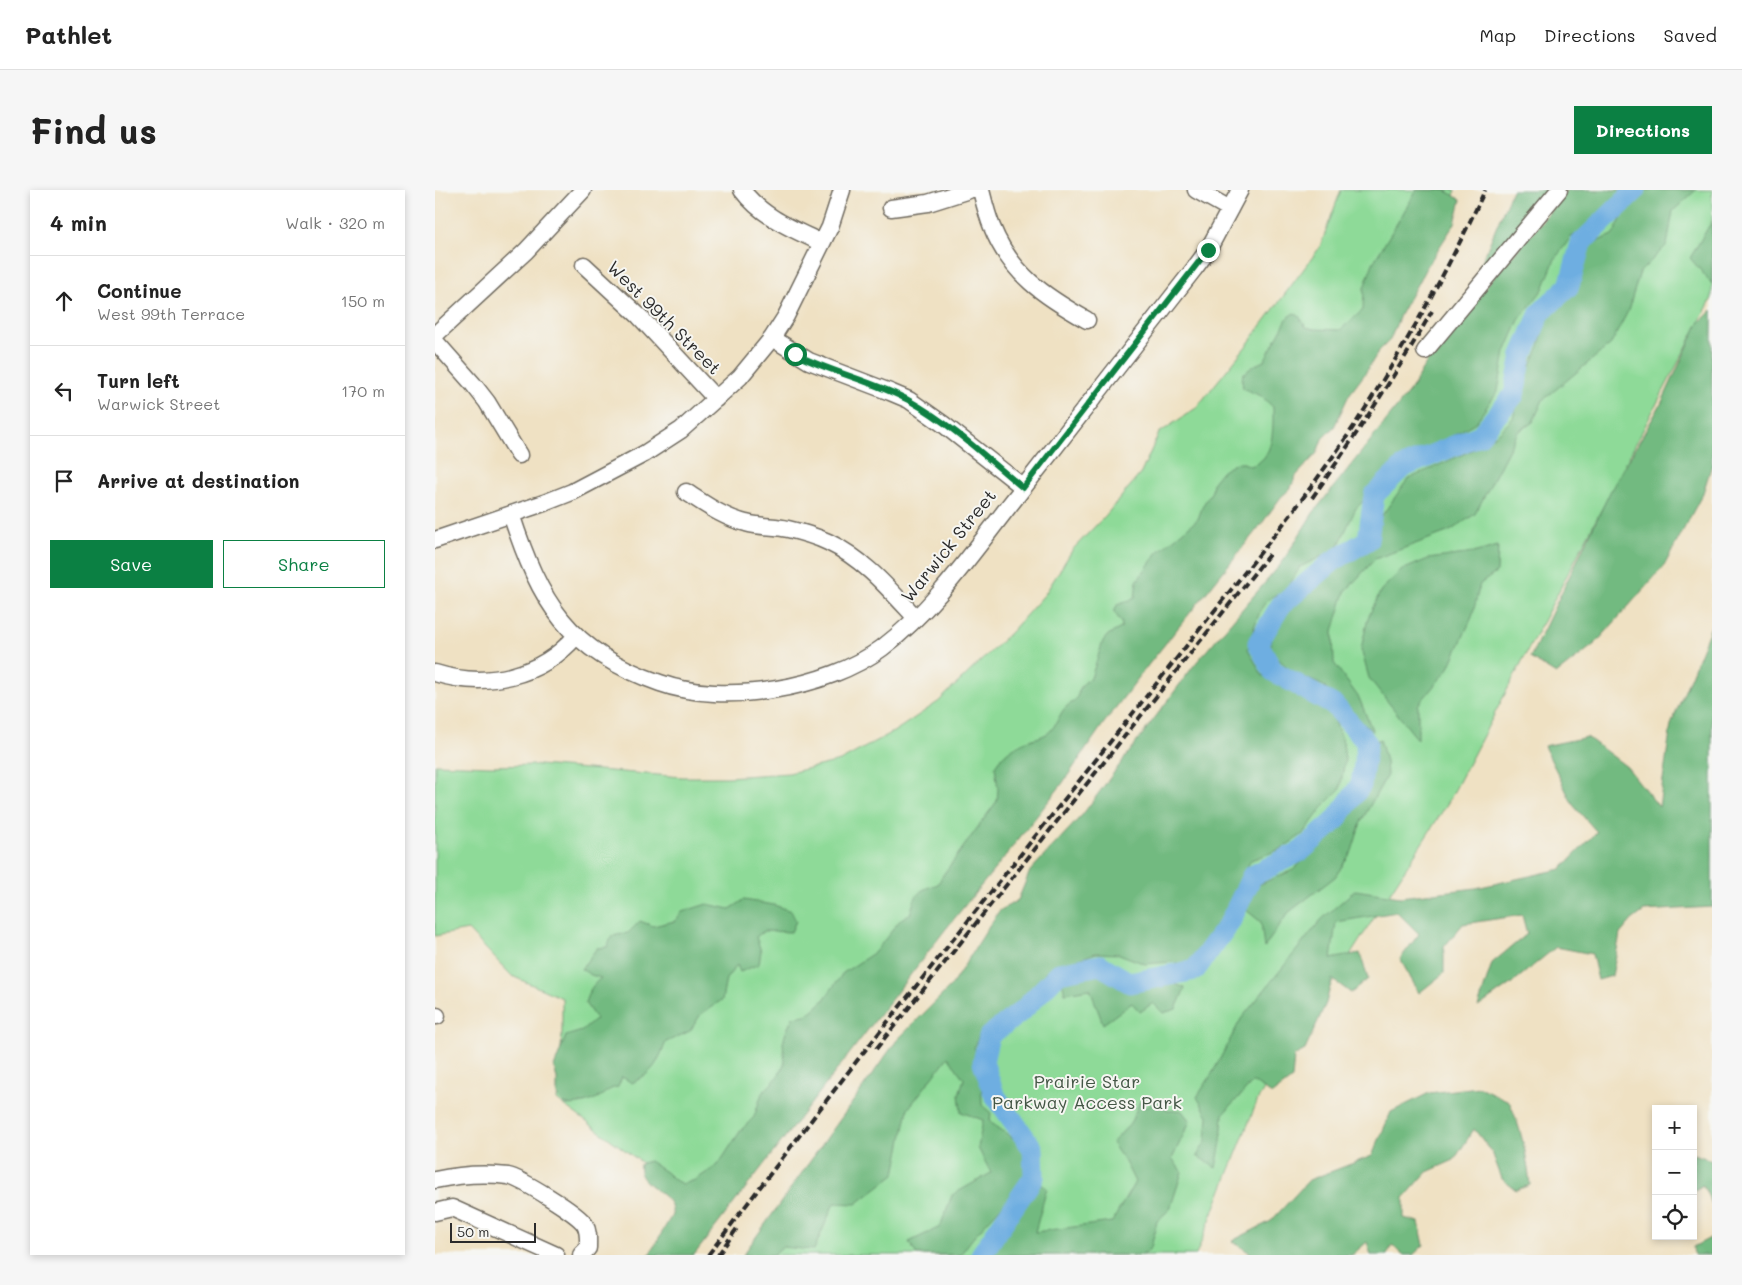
<!DOCTYPE html>
<meta charset="utf-8">
<style>
body{margin:0;font-family:Mali,sans-serif;background:#f6f6f6;color:#222}
.controls{position:absolute;right:15px;bottom:15px;display:grid;overflow:hidden;border-radius:0px;box-shadow:0 2px 8px #0003}
.controls button{width:45px;height:45px;display:grid;place-items:center;padding:0;border:0;border-bottom:1px solid #e0e0e0;background:#fff;color:#222;font:25px sans-serif}
.scale{position:absolute;left:15px;bottom:12px;width:86px;box-sizing:border-box;padding-left:5px;border:2px solid #2b2b2b;border-top:0;font-size:14px;line-height:18px;white-space:nowrap;color:#2b2b2b;-webkit-text-stroke:4px #f6f6f2;paint-order:stroke}
.stop{position:absolute;width:15px;height:15px;margin:-11px;border:4px solid #0b8043;border-radius:50%;background:#fff}
.stop.end{background:#0b8043;border-color:#fff;box-shadow:0 1px 5px #0008}
.list{margin:0;padding:0;list-style:none}
h2{display:flex;justify-content:space-between;align-items:center;height:65px;margin:0;padding:0 20px;font-size:21px}
h2 small{font-size:16px;font-weight:400;color:#767676}
.list li{display:grid;grid-template-columns:32px 1fr auto;gap:15px;align-items:center;box-sizing:border-box;height:90px;padding:0 20px;border-top:1px solid #e0e0e0}
.list b{display:block;font-size:19px;white-space:nowrap}
.list p{margin:0;font-size:16px;white-space:nowrap;color:#767676}
.list em{font-size:16px;font-style:normal;color:#767676}
.actions{display:flex;gap:10px;padding:15px 20px}
.actions a{flex:1;padding:11px 0;border:1px solid #0b8043;border-radius:0px;text-align:center;font-size:18px;color:#0b8043}
.actions .main{background:#0b8043;color:#fff}
.icon{flex:none;width:28px;height:28px;fill:none;stroke:currentColor;stroke-width:2;stroke-linecap:round;stroke-linejoin:round}
.map{position:relative;flex:none;width:1277px;height:1065px;overflow:hidden;border-radius:0px}
header{display:flex;align-items:center;gap:30px;box-sizing:border-box;height:70px;padding:0 25px;background:#fff;border-bottom:1px solid #e0e0e0}
header strong{font-size:24px}
nav{display:flex;gap:28px;margin-inline-start:auto;font-size:18px}
.intro{display:flex;align-items:center;justify-content:space-between;box-sizing:border-box;height:120px;padding:0 30px}
h1{margin:0;font-size:35px}
.button{padding:12px 22px;border-radius:0px;background:#0b8043;color:#fff;font-size:18px;font-weight:700}
main{display:flex;gap:30px;padding:0 30px}
aside{flex:1;background:#fff;border-radius:0px;box-shadow:0 2px 8px #0003}
.map>svg:first-child{display:block}
.green{fill:#8eda98;stroke:#5c8262}
.forest{fill:#72ba80;stroke:#4e7256}
.lines{fill:none;stroke-linecap:round;stroke-linejoin:round}
.river{stroke:#6eaee1;stroke-width:21}
.minor-casing{stroke:#706b60;stroke-width:19}
.minor{stroke:#fff;stroke-width:16}
.rail{stroke:#2b2b2b;stroke-width:4;stroke-dasharray:8 4;stroke-linecap:butt}
.route{stroke:#0b8043;stroke-width:6}
.labels{text-anchor:middle;stroke-width:4;stroke-linejoin:round;paint-order:stroke}
.street-label{font-size:18px;fill:#2b2b2b;stroke:#f6f6f2}
.park-label{font-size:18px;fill:#445746;stroke:#f6f6f2}
</style>
<header>
<strong>Pathlet</strong>
<nav><a>Map</a><a>Directions</a><a>Saved</a></nav>
</header>
<div class="intro"><h1>Find us</h1><a class="button">Directions</a></div>
<main>
<aside>
<h2>4 min<small>Walk · 320 m</small></h2>
<ul class="list">
<li><svg class="icon" aria-label="ahead" viewBox="0 0 24 24"><path d="M12 20V5M6 11l6-6 6 6"/></svg><div><b>Continue</b><p>West 99th Terrace</p></div><em>150 m</em></li>
<li><svg class="icon" aria-label="left" viewBox="0 0 24 24"><path d="M17 20v-9H6M10 6l-5 5 5 5"/></svg><div><b>Turn left</b><p>Warwick Street</p></div><em>170 m</em></li>
<li><svg class="icon" aria-label="arrive" viewBox="0 0 24 24"><path d="M6 21V4h12l-3 4 3 4H6"/></svg><div><b>Arrive at destination</b></div></li>
</ul>
<div class="actions"><a class="main">Save</a><a>Share</a></div>
</aside>
<div class="map">
<svg width="1277" height="1065" viewBox="0 0 1277 1065">
<rect width="100%" height="100%" fill="#f6f6f2"/>
<filter id="ink" filterUnits="userSpaceOnUse"><feTurbulence type="fractalNoise" baseFrequency=".02" numOctaves="2"/><feDisplacementMap in="SourceGraphic" scale="10" xChannelSelector="R" yChannelSelector="G"/><feConvolveMatrix kernelMatrix="1 2 1 2 8 2 1 2 1" color-interpolation-filters="sRGB"/></filter>
<filter id="wash" filterUnits="userSpaceOnUse"><feTurbulence type="fractalNoise" baseFrequency=".0096" numOctaves="4" result="noise"/><feDisplacementMap in="SourceGraphic" scale="20" xChannelSelector="R" yChannelSelector="G"/><feGaussianBlur stdDeviation="1.12" result="paint"/><feColorMatrix in="noise" values="0 0 0 0 0 0 0 0 0 0 0 0 0 0 0 0 0 1.4 0 .05"/><feComposite in="paint" operator="in"/></filter>
<g filter="url(#wash)">
<rect width="100%" height="100%" fill="#efe1c3"/>
<path class="green" d="M 906,0 L 1021,0 L 1014,19 L 271,1020 L 122,910 L 127,845 L 127,808 L 77,786 L 33,740 L 0,746 L 0,574 L 55,576 L 104,575 L 247,587 L 293,587 L 354,583 L 405,571 L 460,541 L 503,512 L 577,441 L 610,404 L 638,359 L 671,325 L 706,283 L 724,243 L 761,218 L 812,155 L 885,57 Z
M 1151,0 L 1277,0 L 1277,108 L 1014,611 L 823,909 L 761,1065 L 334,1065 L 736,511 Z"/>
<path class="forest" d="M 982,0 L 1010,0 L 1026,10 L 1020,33 L 991,78 L 965,125 L 955,150 L 944,161 L 929,185 L 914,205 L 899,237 L 887,249 L 882,263 L 861,286 L 855,299 L 846,307 L 828,332 L 714,474 L 669,533 L 627,594 L 567,670 L 510,740 L 259,1065 L 214,1065 L 237,1025 C 241,1001 200,998 205,974 L 214,971 L 232,983 L 239,990 L 248,994 L 260,990 L 283,975 L 306,940 L 319,927 L 327,903 L 340,890 L 347,879 L 350,872 L 348,853 L 351,842 L 358,827 L 370,825 L 377,821 L 388,811 L 408,783 L 440,762 L 466,729 L 475,724 C 479,713 479,703 492,698 C 496,696 499,696 503,694 L 508,685 L 562,611 L 563,599 L 560,576 C 567,565 578,557 589,552 C 599,548 611,547 617,539 C 623,532 625,522 632,516 C 635,513 639,513 641,509 C 646,498 644,495 656,488 L 668,451 L 673,445 L 686,438 L 687,433 L 679,422 L 682,415 L 700,408 L 702,391 L 723,362 L 763,329 L 768,315 L 777,301 L 778,292 L 787,281 L 801,273 L 809,273 L 815,276 C 840,270 838,238 838,217 L 826,206 L 808,198 L 807,191 L 808,184 L 820,175 L 829,171 L 853,127 L 859,123 L 864,126 L 871,137 L 879,139 L 905,140 L 928,120 L 929,98 L 938,73 Z
M 1077,0 L 1115,0 L 1026,121 Z
M 1132,0 L 1190,0 L 1159,35 L 1136,47 L 1120,69 L 1108,99 L 1084,130 L 1070,162 L 1063,201 L 1041,232 L 966,276 L 921,318 L 902,359 L 865,377 L 851,401 C 844,404 835,407 830,413 C 823,422 816,447 813,459 L 827,485 L 896,521 L 908,552 L 910,570 L 905,599 L 891,613 L 868,644 L 846,659 L 816,670 L 798,703 L 788,731 L 773,757 L 756,777 L 737,772 L 710,774 L 684,764 L 661,763 L 611,781 L 603,797 L 585,819 L 545,843 L 539,858 L 551,872 L 546,881 L 547,915 L 556,923 L 555,932 L 592,958 L 592,989 L 541,1044 L 525,1065 L 482,1065 L 474,1052 L 505,1037 L 517,1005 L 556,983 L 543,958 L 548,930 L 526,922 L 524,904 L 529,889 L 513,867 L 473,919 L 460,984 L 421,1014 L 399,1013 L 379,1060 L 347,1057 L 338,1065 L 308,1065 L 462,850 L 516,796 L 564,721 L 583,710 L 595,681 L 648,624 L 760,474 L 846,374 L 878,323 L 977,198 L 992,171 L 1020,132 L 1103,36 Z
M 1210,0 L 1261,0 L 1238,21 L 1232,55 L 1205,82 L 1193,121 L 1176,154 L 1108,210 L 1098,232 L 1083,242 L 1040,324 L 1015,341 L 940,369 L 910,402 L 898,441 L 899,473 L 924,508 L 938,542 L 916,523 L 889,496 L 857,482 L 835,461 L 837,448 L 852,414 L 882,391 L 904,371 L 938,351 L 943,331 L 973,289 L 1035,261 L 1065,242 L 1078,228 L 1085,200 L 1104,156 L 1111,127 L 1141,94 L 1151,56 L 1178,45 L 1192,17 Z
M 1277,31 L 1277,94 L 1255,68 Z
M 1277,120 L 1277,274 L 1268,303 L 1229,376 L 1161,453 L 1121,484 L 1095,468 L 1176,300 L 1226,214 L 1263,134 Z
M 1063,356 L 1062,382 L 1045,394 L 1037,427 L 1014,478 L 983,515 L 983,550 L 934,488 L 926,459 L 933,428 L 946,400 L 967,380 L 993,369 L 1038,363 Z
M 1277,434 L 1277,717 L 1209,721 L 1197,730 L 1185,744 L 1177,786 L 1163,790 L 1157,764 L 1121,757 L 1077,793 L 1043,817 L 1057,773 L 1092,744 L 1087,725 L 1028,734 L 1009,757 L 1009,783 L 984,803 L 965,769 L 984,744 L 962,722 L 901,732 L 896,769 L 925,763 L 933,789 L 916,803 L 897,789 L 891,813 L 870,860 L 859,866 L 857,889 L 837,904 L 818,892 L 788,924 L 786,952 L 781,978 L 762,966 L 771,951 L 773,926 L 762,907 L 778,882 L 806,829 L 886,730 L 920,700 L 965,707 L 1041,698 L 1126,679 L 1162,642 L 1138,615 L 1109,556 L 1152,547 L 1192,577 L 1224,617 L 1236,535 Z
M 945,549 L 951,571 L 952,585 L 926,632 L 917,661 L 900,687 L 853,723 L 829,758 L 826,732 L 811,720 L 816,698 L 858,680 L 891,649 L 919,617 L 936,582 L 936,554 Z
M 309,710 L 339,715 L 356,721 L 361,731 L 356,742 L 329,741 L 321,747 L 326,761 L 324,774 L 305,782 L 302,775 L 291,789 L 287,810 L 266,824 L 255,841 L 231,852 C 221,875 220,881 197,893 L 187,887 L 183,897 C 171,899 171,904 162,908 C 154,913 140,915 131,915 L 122,905 L 122,889 L 119,877 L 131,846 L 147,841 L 161,829 L 150,813 C 153,802 158,794 166,788 L 156,785 L 146,779 L 162,758 L 172,757 L 177,746 L 193,743 L 205,731 L 218,736 L 240,731 L 247,722 L 272,714 L 295,719 Z
M 660,782 L 673,790 L 686,791 L 695,796 L 731,790 L 750,798 L 741,819 L 728,823 L 718,813 L 705,822 L 697,813 L 668,834 L 655,799 L 630,803 L 627,791 Z
M 1044,897 L 1074,911 C 1086,938 1092,965 1095,995 L 1081,1000 L 1067,989 L 1057,962 L 1039,939 L 1019,970 L 992,982 L 969,1008 L 969,1028 L 984,1032 L 989,1055 L 978,1065 L 969,1065 L 957,1055 L 952,1065 L 936,1065 L 932,1052 L 917,1065 L 818,1065 L 797,1051 L 836,1031 L 874,990 L 937,966 L 956,922 L 994,903 Z
M 705,911 L 711,918 L 721,911 L 733,921 L 746,920 L 755,931 L 737,969 L 747,982 L 735,1019 L 722,1031 L 716,1058 L 708,1065 L 551,1065 L 602,992 L 612,998 L 600,1042 L 677,1032 L 700,992 L 690,972 L 677,953 L 695,934 Z
M 1258,964 L 1277,970 L 1277,1015 L 1268,995 L 1258,1001 Z
M 1277,1047 L 1277,1065 L 1259,1065 L 1258,1057 Z"/>
<g class="lines">
<path class="river" d="M 546,1065 L 599,987 L 598,959 L 559,904 L 548,872 L 554,846 L 588,820 L 624,783 L 665,775 L 695,793 L 760,780 L 795,732 L 817,686 L 866,661 L 900,631 L 926,595 L 932,553 L 900,516 L 838,481 L 823,453 L 846,415 L 898,371 L 933,350 L 939,305 L 968,277 L 1045,245 L 1079,205 L 1087,165 L 1105,123 L 1134,96 L 1146,53 L 1201,0"/>
</g>
</g>
<g filter="url(#ink)">
<g class="lines">
<g class="minor-casing">
<path id="minor" d="M 307,0 C 327,27 358,39 387,53
M 546,0 C 549,12 552,25 557,37 C 576,84 609,106 652,130
M 761,0 L 795,19
M 456,18 L 493,13 L 534,0
M 149,75 L 204,126 L 281,209
M 0,145 L 91,61 L 148,0
M 337,148 L 374,171 L 455,202 L 474,210 L 508,234 L 588,297
M 0,151 L 38,194 L 52,212 L 84,265
M 990,161 L 1124,0
M 251,302 C 270,314 289,328 311,333 C 325,337 339,336 353,339 C 366,342 380,346 393,352 C 429,369 454,399 481,428
M 76,324 C 105,413 133,461 225,493 C 289,516 392,499 447,458 C 501,417 539,360 581,307 C 640,231 700,155 759,79 L 773,60 L 805,0
M 0,350 L 109,313 L 137,302 L 209,264 L 246,240 L 305,187 L 337,148 L 351,126 L 395,37 L 407,0
M 0,483 C 51,499 106,487 141,446
M 0,826 L 2,826
M 0,990 C 23,985 50,983 73,986 C 85,988 144,1024 150,1035 C 154,1042 153,1050 153,1058 L 146,1065
M 0,1022 L 17,1018 L 121,1065"/>
</g>
<use href="#minor" class="minor"/>
<path class="rail" d="M 877,308 C 920,247 960,186 997,121
M 441,859 L 836,362
M 273,1065 L 424,868 L 857,323 C 878,294 899,266 919,236 C 968,160 1012,82 1050,0
M 283,1065 L 303,1037"/>
</g>
</g>
<g class="lines" filter="url(#ink)">
<path class="route" d="M 360,164 C 397,183 439,191 475,211 C 516,234 552,268 588,298 L 773,60"/>
</g>
<g class="labels">
<g class="street-label">
<text transform="translate(229 128) rotate(45)" y="6">West 99th Street</text>
<text transform="translate(514 356) rotate(-51)" y="6">Warwick Street</text>
</g>
<g class="park-label">
<text x="652" y="898">Prairie Star<tspan x="652" dy="21">Parkway Access Park</tspan></text>
</g>
</g>
</svg>
<div class="controls">
<button>+</button>
<button>−</button>
<button><svg class="icon" aria-label="locate" viewBox="0 0 24 24"><circle cx="12" cy="12" r="6"/><path d="M12 2v4M12 18v4M2 12h4M18 12h4"/></svg></button>
</div>
<div class="scale">50 m</div>
<div class="stop" style="left:360px;top:164px"></div>
<div class="stop end" style="left:773px;top:60px"></div>
</div>
</main>
